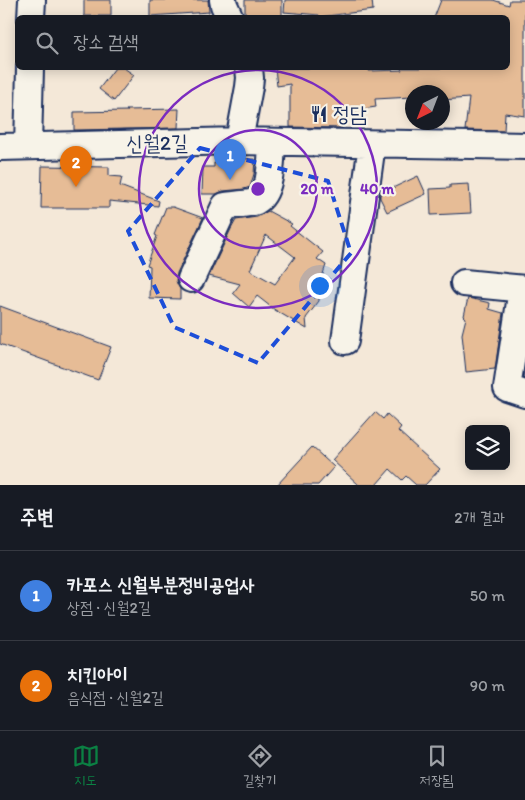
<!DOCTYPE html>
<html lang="ko">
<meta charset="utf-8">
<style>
body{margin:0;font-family:Itim,"Poor Story",sans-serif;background:#20242c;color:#f1f3f6}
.controls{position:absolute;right:15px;bottom:15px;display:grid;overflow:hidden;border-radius:8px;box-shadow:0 2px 12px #0003}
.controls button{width:45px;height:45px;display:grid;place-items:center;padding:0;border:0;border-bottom:1px solid #363941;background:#171b24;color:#f1f3f6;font:25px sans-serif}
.compass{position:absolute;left:405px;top:85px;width:45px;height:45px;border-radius:50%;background:#171b24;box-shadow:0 2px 12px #0003;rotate:222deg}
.you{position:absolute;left:319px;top:285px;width:18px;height:18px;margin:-12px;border:4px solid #fff;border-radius:50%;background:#1a73e8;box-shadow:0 0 0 8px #1a73e833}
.badge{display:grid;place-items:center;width:32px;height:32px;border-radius:50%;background:#0b8043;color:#fff;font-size:16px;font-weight:700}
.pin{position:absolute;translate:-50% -41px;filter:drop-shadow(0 1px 2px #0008)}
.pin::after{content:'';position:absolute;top:26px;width:18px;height:15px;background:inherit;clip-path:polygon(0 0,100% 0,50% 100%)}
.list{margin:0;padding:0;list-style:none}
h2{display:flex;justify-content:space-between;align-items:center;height:65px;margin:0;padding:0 20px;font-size:21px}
h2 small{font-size:16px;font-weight:400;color:#9ea1a6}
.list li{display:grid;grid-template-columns:32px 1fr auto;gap:15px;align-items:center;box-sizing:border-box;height:90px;padding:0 20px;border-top:1px solid #363941}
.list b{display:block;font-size:19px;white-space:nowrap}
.list p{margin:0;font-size:16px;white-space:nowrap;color:#9ea1a6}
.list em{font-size:16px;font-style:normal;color:#9ea1a6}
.icon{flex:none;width:28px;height:28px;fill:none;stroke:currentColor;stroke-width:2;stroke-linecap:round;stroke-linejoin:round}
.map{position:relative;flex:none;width:525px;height:485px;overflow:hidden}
.search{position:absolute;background:#171b24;box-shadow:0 2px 12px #0003;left:15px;right:15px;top:15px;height:55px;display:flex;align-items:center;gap:12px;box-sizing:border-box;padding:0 18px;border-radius:8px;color:#9ea1a6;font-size:19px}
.sheet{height:245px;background:#171b24}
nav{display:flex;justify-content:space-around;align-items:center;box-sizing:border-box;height:70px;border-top:1px solid #363941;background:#171b24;font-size:14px;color:#9ea1a6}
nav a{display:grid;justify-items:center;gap:2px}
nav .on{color:#0b8043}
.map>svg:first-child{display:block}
.building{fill:#e6bc96;stroke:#1b2f5e;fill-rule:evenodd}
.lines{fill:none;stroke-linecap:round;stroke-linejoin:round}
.minor-casing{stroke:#1b2f5e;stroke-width:30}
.minor{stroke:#f7f3e8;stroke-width:26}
.marked{fill:none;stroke:#1d4ed8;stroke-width:4;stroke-dasharray:10 6;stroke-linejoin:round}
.ring{fill:none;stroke:#7b2cbf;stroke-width:2.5}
.labels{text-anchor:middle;stroke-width:4.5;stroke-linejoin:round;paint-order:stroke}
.poi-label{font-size:21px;fill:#1b2f5e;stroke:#f7f3e8;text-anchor:start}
.street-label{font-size:21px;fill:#1b2f5e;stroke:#f7f3e8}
.centre{fill:#7b2cbf;stroke:#f7f3e8;stroke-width:2.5}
.ring-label{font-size:15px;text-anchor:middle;font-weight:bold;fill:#7b2cbf;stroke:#f7f3e8;stroke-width:4.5;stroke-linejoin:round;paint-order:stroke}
</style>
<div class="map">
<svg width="525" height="485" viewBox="0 0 525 485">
<rect width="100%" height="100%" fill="#f4e8d8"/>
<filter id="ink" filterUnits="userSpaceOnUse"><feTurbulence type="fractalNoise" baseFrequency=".02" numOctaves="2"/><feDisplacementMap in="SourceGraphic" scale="10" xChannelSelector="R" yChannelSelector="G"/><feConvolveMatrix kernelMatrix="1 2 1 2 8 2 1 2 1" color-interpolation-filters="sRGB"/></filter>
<g filter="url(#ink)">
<path class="building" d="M 84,0 L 111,0 L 111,16 L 84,16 Z
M 150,0 L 208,0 L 209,12 L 150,16 Z
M 245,0 L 282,0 L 282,18 L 245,18 Z
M 285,0 L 372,0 L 373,10 L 319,17 L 319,15 L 284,12 Z
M 441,0 L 493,0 L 509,5 L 510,0 L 525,0 L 525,116 L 505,113 L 504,131 L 465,130 L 469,98 L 442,100 L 442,92 L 412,92 L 412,97 L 375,99 L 376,107 L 342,112 L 342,128 L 290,127 L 290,84 L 277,86 L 275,68 L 369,68 L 369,71 L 402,70 L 401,68 L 508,68 L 508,18 L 434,18 Z
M 115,68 L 124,68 L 134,75 L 114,101 L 99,89 Z
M 179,109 L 178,128 L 74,130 L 74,112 L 128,111 L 126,110 Z
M 232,158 L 255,159 L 254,174 L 250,187 L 244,189 L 223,191 L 216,194 L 202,194 L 203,167 L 214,167 L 214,163 L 232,164 Z
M 42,166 L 109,167 L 109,176 L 122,177 L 120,186 L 159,201 L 158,206 L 109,201 L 109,208 L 41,208 Z
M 418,176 L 426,194 L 387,212 L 380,198 L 380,194 Z
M 469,184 L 471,213 L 431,215 L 430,189 L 450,188 L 450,185 Z
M 166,207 L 173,207 L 203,218 L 177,273 L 176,281 L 180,289 L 180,299 L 149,298 L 150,266 L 147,265 L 157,236 L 155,235 Z
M 268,211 L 292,224 L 290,226 L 323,252 L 317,259 L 326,265 L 322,277 L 324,279 L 317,289 L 322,293 L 319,297 L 319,301 L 306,318 L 307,329 L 275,310 L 257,296 L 249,307 L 233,293 L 240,284 L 209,276 L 231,229 L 236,220 L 257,217 ZM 266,235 L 295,257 L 275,284 L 250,270 Z
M 468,298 L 490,303 L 489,309 L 503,313 L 495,369 L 466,372 L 462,334 L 466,318 L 464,316 Z
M 0,306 L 111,347 L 98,380 L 0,344 Z
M 375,412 L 383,419 L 387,414 L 401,427 L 398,431 L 440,469 L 425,485 L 416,485 L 406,476 L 402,480 L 390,469 L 376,485 L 359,485 L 332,460 Z
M 312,447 L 334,467 L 318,485 L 277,485 Z"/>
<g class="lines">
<g class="minor-casing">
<path id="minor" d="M 223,0 L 224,5 L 230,18
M 31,18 L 32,0
M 239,141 L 525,146
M 28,146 L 30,68
M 0,147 L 239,141 L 249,87 L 250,78 L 249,68
M 191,279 L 225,206 C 232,205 251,204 256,201 C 272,193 271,157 272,142
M 464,283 L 525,289
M 522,289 L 507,388 L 525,394
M 345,341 L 372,144"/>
</g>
<use href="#minor" class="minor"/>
</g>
</g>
<path class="marked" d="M 200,148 L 328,181 L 351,253 L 258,363 L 174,327 L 128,231 Z"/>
<g class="ring">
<circle cx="258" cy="189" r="59"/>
<circle cx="258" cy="189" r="119"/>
</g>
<defs>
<g id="restaurant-bare" transform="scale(1.35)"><path d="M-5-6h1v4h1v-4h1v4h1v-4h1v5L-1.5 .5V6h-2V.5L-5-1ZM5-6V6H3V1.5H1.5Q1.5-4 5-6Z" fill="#1b2f5e" stroke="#f7f3e8" stroke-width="2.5" paint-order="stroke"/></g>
</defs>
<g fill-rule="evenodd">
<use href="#restaurant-bare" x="319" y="114"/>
</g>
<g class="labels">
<g class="poi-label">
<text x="333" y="121">정담</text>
</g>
<g class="street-label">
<text transform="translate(157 143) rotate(-1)" y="7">신월2길</text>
</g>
</g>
<circle cx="258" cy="189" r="8" class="centre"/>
<g class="ring-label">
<text x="317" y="194">20 m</text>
<text x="377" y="194">40 m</text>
</g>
</svg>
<div class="controls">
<button><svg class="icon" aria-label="layers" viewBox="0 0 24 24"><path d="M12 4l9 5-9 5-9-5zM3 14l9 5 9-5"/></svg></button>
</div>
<svg class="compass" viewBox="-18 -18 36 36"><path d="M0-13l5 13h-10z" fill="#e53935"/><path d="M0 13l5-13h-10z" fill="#9ea1a6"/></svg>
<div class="you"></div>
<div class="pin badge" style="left:230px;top:180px;background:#3f7fe0">1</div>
<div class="pin badge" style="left:76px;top:187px;background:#e8710a">2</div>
<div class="search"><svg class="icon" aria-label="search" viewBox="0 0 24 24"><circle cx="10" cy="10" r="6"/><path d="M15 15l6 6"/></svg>장소 검색</div>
</div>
<section class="sheet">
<h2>주변<small>2개 결과</small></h2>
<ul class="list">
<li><span class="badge" style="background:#3f7fe0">1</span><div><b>카포스 신월부분정비공업사</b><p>상점 · 신월2길</p></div><em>50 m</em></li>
<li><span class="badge" style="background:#e8710a">2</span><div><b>치킨아이</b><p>음식점 · 신월2길</p></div><em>90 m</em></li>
</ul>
</section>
<nav>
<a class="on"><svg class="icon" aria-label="map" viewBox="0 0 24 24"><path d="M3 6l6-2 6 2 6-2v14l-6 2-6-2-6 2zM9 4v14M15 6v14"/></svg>지도</a>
<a><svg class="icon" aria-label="directions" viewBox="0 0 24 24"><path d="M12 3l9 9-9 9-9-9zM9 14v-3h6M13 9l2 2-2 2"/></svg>길찾기</a>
<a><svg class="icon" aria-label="saved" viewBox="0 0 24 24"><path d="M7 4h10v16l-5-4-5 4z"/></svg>저장됨</a>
</nav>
